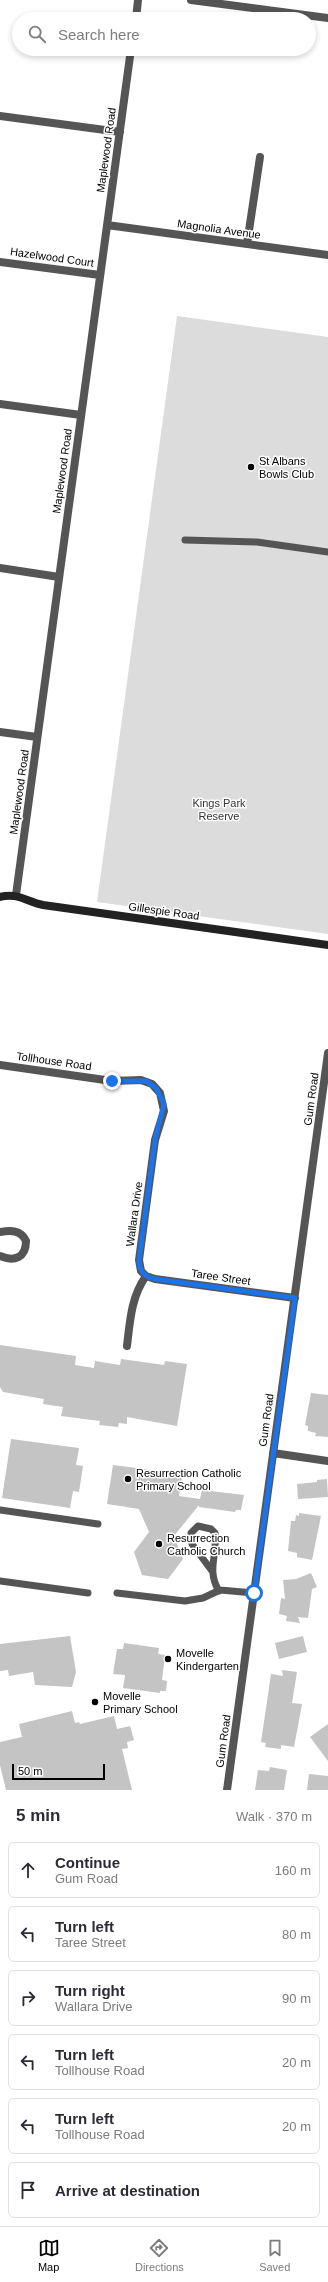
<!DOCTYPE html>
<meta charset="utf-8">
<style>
body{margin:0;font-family:Helvetica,sans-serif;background:#f2f2f3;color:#2b2b33}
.scale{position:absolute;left:12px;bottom:10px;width:93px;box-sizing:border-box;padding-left:4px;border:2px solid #000;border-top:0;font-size:11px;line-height:14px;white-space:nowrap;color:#000;-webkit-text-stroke:3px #fff;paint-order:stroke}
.stop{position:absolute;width:12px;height:12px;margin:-9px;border:3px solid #1a73e8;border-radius:50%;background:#fff}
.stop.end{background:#1a73e8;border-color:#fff;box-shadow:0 1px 4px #0008}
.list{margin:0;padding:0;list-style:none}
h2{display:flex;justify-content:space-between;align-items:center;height:52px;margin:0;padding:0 16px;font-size:17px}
h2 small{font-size:13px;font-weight:400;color:#7c7c81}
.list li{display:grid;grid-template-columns:26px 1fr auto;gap:12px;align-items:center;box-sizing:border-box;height:56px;margin:0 8px 8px;padding:0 8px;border:1px solid #e1e1e2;border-radius:6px}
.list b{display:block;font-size:15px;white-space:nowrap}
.list p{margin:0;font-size:13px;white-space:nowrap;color:#7c7c81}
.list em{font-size:13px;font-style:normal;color:#7c7c81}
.icon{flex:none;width:22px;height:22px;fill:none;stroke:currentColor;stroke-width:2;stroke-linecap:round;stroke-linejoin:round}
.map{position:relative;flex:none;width:328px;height:1790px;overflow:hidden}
.search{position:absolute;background:#fff;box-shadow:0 2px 6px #0003;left:12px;right:12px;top:12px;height:44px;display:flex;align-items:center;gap:10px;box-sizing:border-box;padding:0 14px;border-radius:22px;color:#7c7c81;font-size:15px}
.sheet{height:436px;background:#fff}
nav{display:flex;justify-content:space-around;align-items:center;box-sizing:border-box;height:56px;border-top:1px solid #e1e1e2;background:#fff;font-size:11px;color:#7c7c81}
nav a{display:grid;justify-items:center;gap:2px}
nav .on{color:#000}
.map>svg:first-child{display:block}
.green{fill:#dcdcdc}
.building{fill:#c4c4c4}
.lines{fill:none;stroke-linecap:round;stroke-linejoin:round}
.lane{stroke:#555;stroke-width:7}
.street{stroke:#555;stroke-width:8}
.secondary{stroke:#222;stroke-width:8}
.route{stroke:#1a73e8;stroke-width:5}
.poi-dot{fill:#000;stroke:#fff;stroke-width:1.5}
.labels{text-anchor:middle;stroke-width:3;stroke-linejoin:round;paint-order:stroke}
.street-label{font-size:11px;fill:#000;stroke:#fff}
.poi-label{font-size:11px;fill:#000;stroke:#fff;text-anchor:start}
.park-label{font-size:11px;fill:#333;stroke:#fff}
</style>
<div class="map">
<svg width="328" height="1790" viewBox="0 0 328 1790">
<rect width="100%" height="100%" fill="#fff"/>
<path class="green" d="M 177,316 L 328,337 L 328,934 L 97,902 Z"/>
<path class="building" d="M 0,1345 L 76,1356 L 75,1365 L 94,1368 L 95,1361 L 120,1365 L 121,1359 L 164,1365 L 165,1361 L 187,1364 L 177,1426 L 127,1417 L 127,1424 L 119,1423 L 118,1427 L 99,1425 L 100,1421 L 61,1416 L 63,1407 L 43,1404 L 44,1399 L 3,1392 L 0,1387 Z
M 311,1393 L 328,1395 L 328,1437 L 315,1436 L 316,1433 L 308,1431 L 308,1426 L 305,1425 Z
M 11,1439 L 79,1448 L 76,1465 L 83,1466 L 79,1492 L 73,1491 L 70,1508 L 2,1498 Z
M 113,1465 L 175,1473 L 174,1477 L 182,1478 L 179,1496 L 200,1499 L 202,1490 L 244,1495 L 241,1510 L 236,1510 L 235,1512 L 199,1507 L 199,1505 L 174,1536 L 183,1559 L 168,1579 L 142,1575 L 134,1552 L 149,1532 L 139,1509 L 107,1504 Z
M 327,1479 L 328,1497 L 298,1499 L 297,1484 L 317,1482 L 317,1480 Z
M 299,1513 L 321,1516 L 312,1560 L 297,1557 L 297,1553 L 288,1551 L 291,1521 L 295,1521 L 296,1515 L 299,1516 Z
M 311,1573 L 317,1587 L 312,1589 L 308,1618 L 298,1617 L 300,1623 L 286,1621 L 287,1616 L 279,1614 L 281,1598 L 285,1599 L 283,1580 L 296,1579 Z
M 70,1636 L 76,1672 L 72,1687 L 35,1685 L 33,1672 L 9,1676 L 8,1670 L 0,1671 L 0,1644 Z
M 303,1636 L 307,1652 L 279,1659 L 275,1643 Z
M 124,1643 L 159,1648 L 158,1654 L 165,1655 L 162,1680 L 167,1681 L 166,1691 L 160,1691 L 160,1693 L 123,1688 L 125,1675 L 113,1674 L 117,1649 L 123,1649 Z
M 282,1670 L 297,1672 L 292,1703 L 302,1704 L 294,1747 L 281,1745 L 281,1749 L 265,1747 L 266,1743 L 261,1742 L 271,1674 L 283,1676 Z
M 72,1711 L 75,1723 L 79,1722 L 80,1724 L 114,1716 L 117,1729 L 130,1726 L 134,1740 L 127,1742 L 128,1748 L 122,1749 L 132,1790 L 6,1790 L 0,1765 L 0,1742 L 22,1737 L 19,1724 Z
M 328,1724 L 328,1761 L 310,1737 Z
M 270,1767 L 287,1770 L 284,1790 L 255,1790 L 258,1770 L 269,1771 Z
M 309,1774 L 328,1776 L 328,1790 L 307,1790 Z"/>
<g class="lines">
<path class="lane" d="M 185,540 L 257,542 L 328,552
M 0,1510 L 98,1524
M 212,1571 L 192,1544 L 191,1533 L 198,1526 L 211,1529 L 215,1533 C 218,1555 206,1570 219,1591
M 0,1581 L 88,1593
M 117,1593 L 185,1601 L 203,1598 L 220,1590 L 254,1593"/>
<path class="street" d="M 191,0 L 328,18
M 136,19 L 138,0
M 0,116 L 120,132
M 107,225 L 328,255
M 247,244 L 260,157
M 0,262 L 100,275
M 0,404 L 81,415
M 0,568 L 59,577
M 0,732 L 37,737
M 16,895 L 131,49
M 0,1065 L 112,1081 L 141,1080 L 152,1084 L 160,1093 L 164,1111 L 155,1140 L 139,1260 L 141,1271 L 146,1276 C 131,1297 130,1321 127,1346
M 0,1232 C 11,1230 21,1230 26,1241 C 26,1258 14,1262 0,1256
M 146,1276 L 155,1279 L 295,1298
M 273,1453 L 328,1461
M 227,1790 L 328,1053"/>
<path class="secondary" d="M 0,897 C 17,892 27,902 43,905 L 328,945"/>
</g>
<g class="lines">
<path class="route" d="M 112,1081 L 146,1081 L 156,1088 L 164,1104 L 155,1140 L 139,1260 C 139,1271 144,1277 155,1279 L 295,1298 L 254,1593"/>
</g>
<g class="poi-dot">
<circle cx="251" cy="467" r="4"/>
<circle cx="128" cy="1479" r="4"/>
<circle cx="159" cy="1544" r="4"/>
<circle cx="168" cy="1659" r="4"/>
<circle cx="95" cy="1702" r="4"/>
</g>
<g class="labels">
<g class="street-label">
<text transform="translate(106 150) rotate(-82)" y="4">Maplewood Road</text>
<text transform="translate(219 229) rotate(8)" y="4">Magnolia Avenue</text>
<text transform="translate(52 257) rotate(8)" y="4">Hazelwood Court</text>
<text transform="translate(62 471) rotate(-82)" y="4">Maplewood Road</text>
<text transform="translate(19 792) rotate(-82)" y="4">Maplewood Road</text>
<text transform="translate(164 911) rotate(8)" y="4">Gillespie Road</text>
<text transform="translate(54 1061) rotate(8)" y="4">Tollhouse Road</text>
<text transform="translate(311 1099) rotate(-82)" y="4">Gum Road</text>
<text transform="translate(134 1214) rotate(-82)" y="4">Wallara Drive</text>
<text transform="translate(221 1277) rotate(8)" y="4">Taree Street</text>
<text transform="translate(266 1420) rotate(-82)" y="4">Gum Road</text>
<text transform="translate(223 1741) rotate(-82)" y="4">Gum Road</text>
</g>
<g class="poi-label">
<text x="259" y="465">St Albans<tspan x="259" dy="13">Bowls Club</tspan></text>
<text x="136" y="1477">Resurrection Catholic<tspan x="136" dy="13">Primary School</tspan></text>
<text x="167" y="1542">Resurrection<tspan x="167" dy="13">Catholic Church</tspan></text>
<text x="176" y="1657">Movelle<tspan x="176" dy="13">Kindergarten</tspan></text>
<text x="103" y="1700">Movelle<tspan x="103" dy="13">Primary School</tspan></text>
</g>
<g class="park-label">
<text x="219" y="807">Kings Park<tspan x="219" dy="13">Reserve</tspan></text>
</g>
</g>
</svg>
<div class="scale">50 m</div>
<div class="stop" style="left:254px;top:1593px"></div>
<div class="stop end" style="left:112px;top:1081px"></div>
<div class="search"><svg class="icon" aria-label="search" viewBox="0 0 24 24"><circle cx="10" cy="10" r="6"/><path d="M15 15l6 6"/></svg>Search here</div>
</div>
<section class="sheet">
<h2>5 min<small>Walk · 370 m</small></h2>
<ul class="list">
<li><svg class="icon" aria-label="ahead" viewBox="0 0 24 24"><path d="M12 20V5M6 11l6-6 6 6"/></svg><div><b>Continue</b><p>Gum Road</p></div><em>160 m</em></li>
<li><svg class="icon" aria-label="left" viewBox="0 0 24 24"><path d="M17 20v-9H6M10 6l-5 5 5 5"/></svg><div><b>Turn left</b><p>Taree Street</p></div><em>80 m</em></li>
<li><svg class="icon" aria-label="right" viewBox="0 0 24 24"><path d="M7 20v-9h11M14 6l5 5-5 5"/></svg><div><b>Turn right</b><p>Wallara Drive</p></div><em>90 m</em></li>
<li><svg class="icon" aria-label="left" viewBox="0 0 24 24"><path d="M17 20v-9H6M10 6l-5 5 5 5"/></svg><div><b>Turn left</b><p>Tollhouse Road</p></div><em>20 m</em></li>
<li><svg class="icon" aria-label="left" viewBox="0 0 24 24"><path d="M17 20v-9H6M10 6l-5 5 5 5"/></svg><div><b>Turn left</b><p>Tollhouse Road</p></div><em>20 m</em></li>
<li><svg class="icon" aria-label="arrive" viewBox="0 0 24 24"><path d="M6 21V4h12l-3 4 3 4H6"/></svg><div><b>Arrive at destination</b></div></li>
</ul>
</section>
<nav>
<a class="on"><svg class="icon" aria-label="map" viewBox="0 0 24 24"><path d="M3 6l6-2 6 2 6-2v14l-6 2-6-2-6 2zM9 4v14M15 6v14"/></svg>Map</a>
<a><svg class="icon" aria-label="directions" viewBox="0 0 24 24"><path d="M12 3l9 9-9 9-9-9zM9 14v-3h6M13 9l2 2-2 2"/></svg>Directions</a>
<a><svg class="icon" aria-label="saved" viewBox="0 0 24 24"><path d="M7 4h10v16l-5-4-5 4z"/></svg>Saved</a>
</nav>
